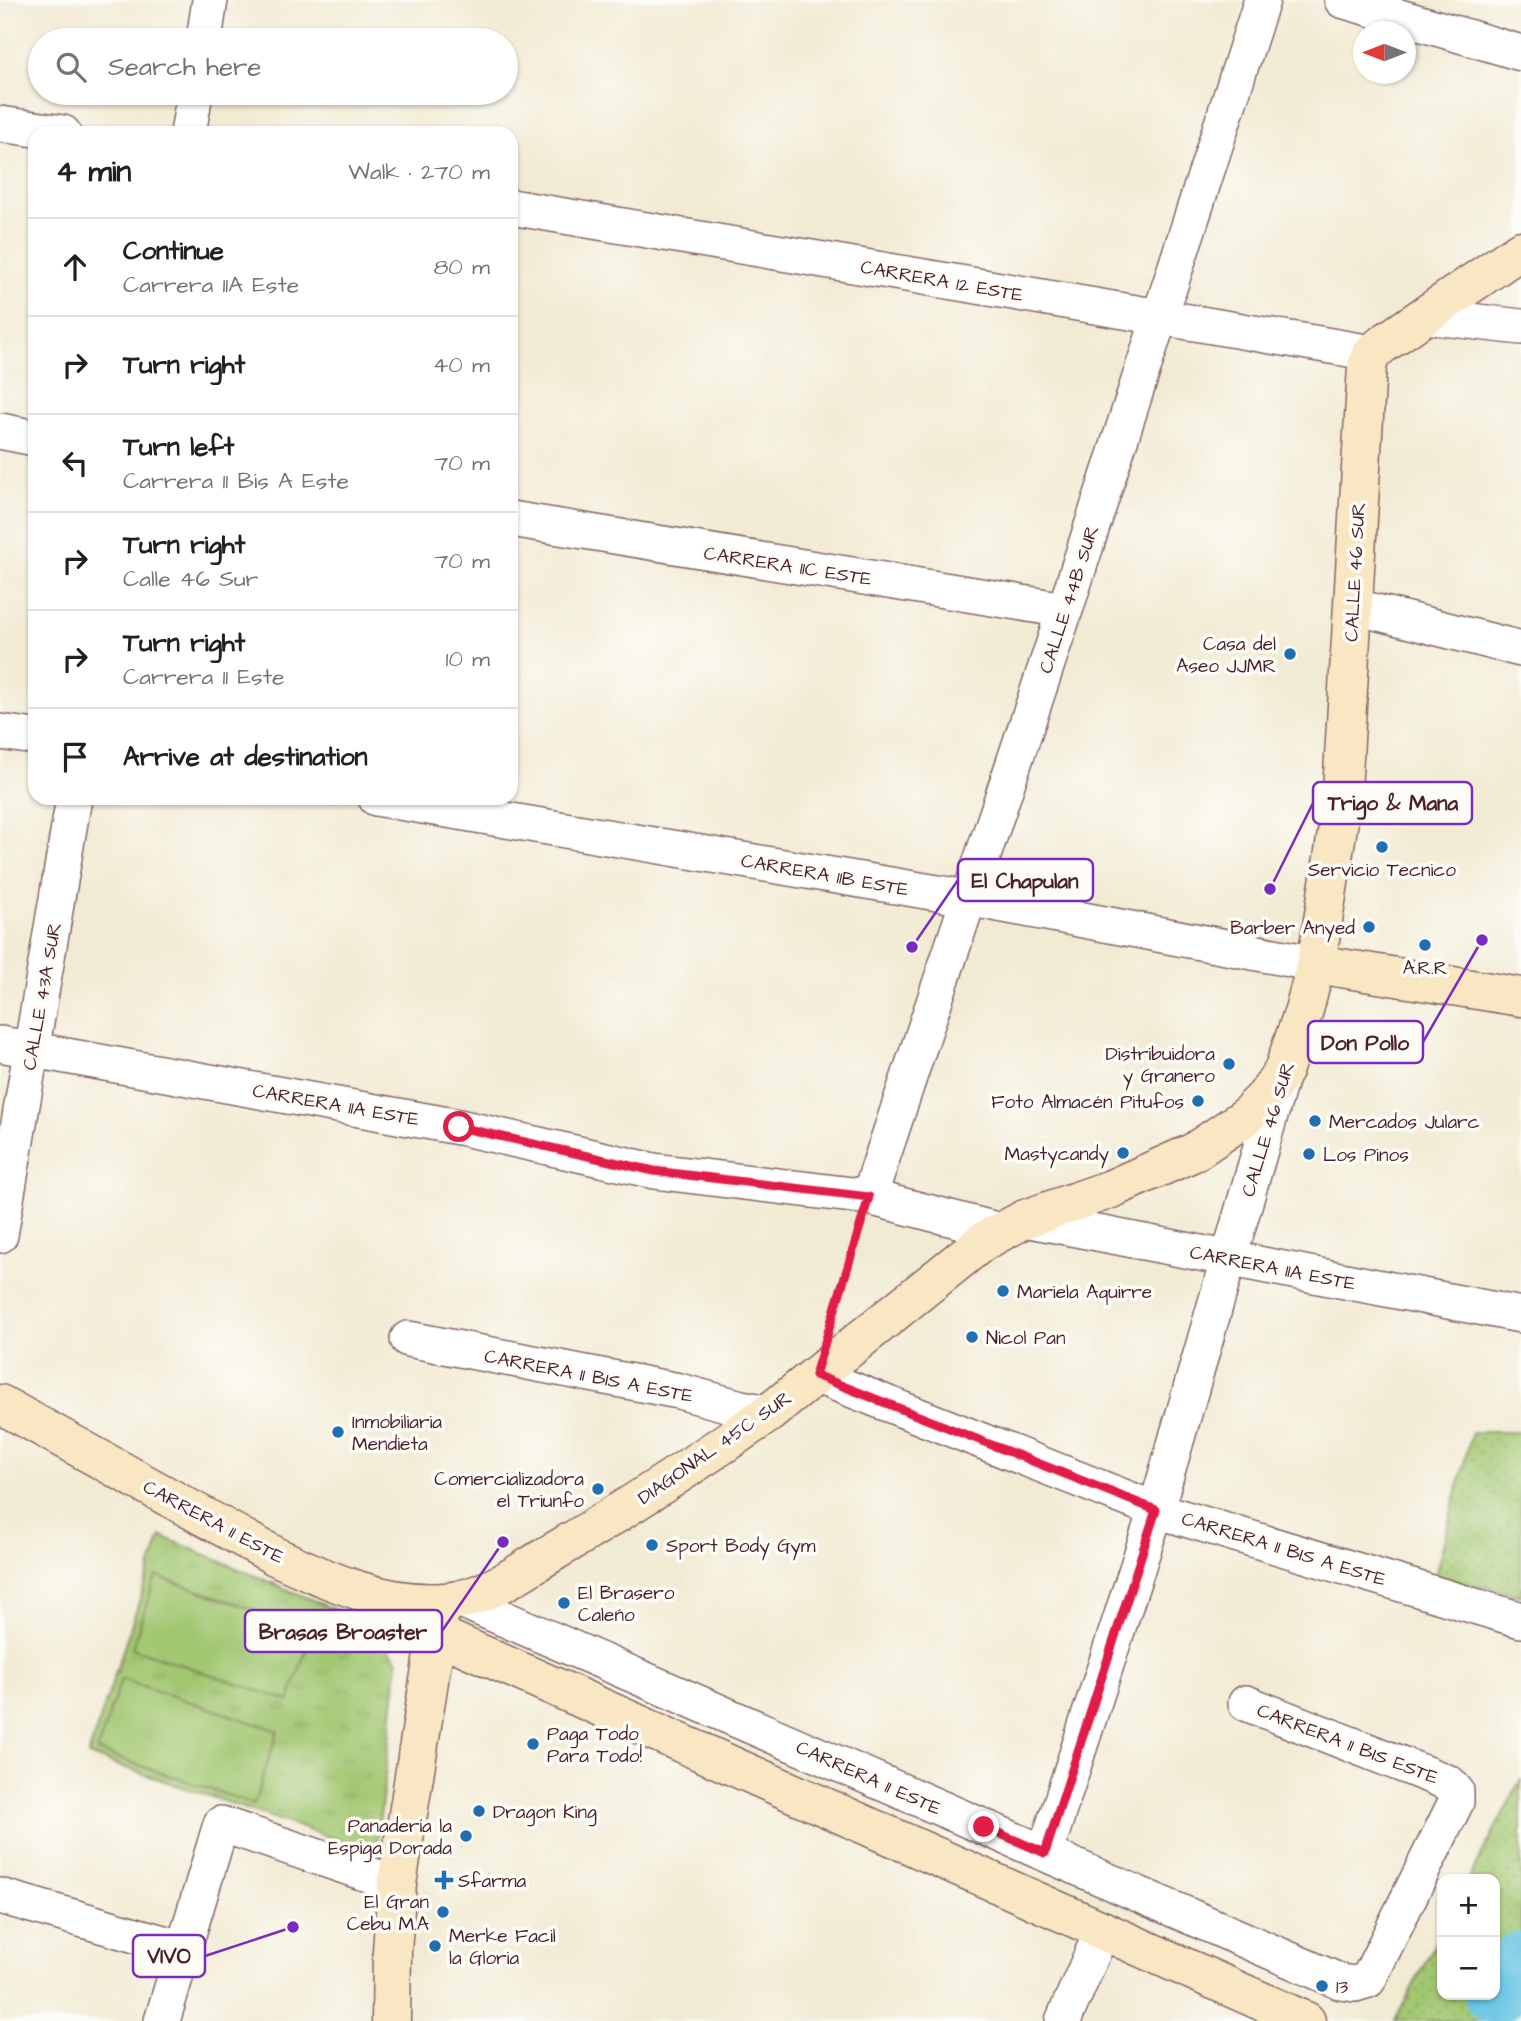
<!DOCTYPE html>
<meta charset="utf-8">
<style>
body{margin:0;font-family:"Architects Daughter",sans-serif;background:#f6f6f6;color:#202124}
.controls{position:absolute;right:21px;bottom:21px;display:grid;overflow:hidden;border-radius:14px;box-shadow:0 2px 5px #0004}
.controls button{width:63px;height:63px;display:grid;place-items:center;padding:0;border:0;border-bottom:2px solid #e0e0e0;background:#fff;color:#202124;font:35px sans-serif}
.compass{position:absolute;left:1353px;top:21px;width:63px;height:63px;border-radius:50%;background:#fff;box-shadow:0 2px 5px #0004;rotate:270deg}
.stop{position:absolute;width:21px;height:21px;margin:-16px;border:5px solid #e11d48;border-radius:50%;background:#fff}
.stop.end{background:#e11d48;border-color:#fff;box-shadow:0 2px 7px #0008}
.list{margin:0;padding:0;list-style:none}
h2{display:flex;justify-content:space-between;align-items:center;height:91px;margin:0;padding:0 28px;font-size:30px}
h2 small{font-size:23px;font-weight:400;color:#757577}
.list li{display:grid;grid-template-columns:46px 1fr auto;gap:21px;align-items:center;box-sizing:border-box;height:98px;padding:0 28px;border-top:2px solid #e0e0e0}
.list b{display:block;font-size:26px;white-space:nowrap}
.list p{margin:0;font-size:23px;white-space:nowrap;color:#757577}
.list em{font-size:23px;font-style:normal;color:#757577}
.icon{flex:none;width:38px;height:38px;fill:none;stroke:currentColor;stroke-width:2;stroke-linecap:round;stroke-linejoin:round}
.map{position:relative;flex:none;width:1521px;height:2021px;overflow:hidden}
.search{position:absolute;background:#fff;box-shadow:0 2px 5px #0004;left:28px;top:28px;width:490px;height:77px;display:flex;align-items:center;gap:18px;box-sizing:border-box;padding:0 24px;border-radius:38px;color:#757577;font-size:26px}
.panel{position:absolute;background:#fff;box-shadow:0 2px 5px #0004;left:28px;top:126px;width:490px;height:679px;border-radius:21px}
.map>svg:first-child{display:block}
.grass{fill:url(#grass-dots);stroke:#76734e;stroke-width:2}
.park{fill:url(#park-tufts);stroke:#76734e;stroke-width:2}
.pitch{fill:#a2c771;stroke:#76734e;stroke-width:2}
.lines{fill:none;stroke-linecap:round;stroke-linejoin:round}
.river{stroke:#66c5e4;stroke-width:63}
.street-casing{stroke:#856666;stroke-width:38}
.secondary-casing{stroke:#856666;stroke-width:41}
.path{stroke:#856666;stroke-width:4.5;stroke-dasharray:5 5;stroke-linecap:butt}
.street{stroke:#fff;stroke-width:35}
.secondary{stroke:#f9e7c3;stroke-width:38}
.route{stroke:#e11d48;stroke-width:9}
.poi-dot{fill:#1f6fb2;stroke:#fdfcf7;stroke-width:2.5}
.labels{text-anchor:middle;stroke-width:7;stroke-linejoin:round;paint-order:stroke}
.street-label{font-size:19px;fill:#4a1f2b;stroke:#fdfcf7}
.poi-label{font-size:19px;fill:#4a1f2b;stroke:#fdfcf7;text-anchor:start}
.leader{fill:none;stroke:#7b2cbf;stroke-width:2.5}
.callout-dot{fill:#7b2cbf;stroke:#fdfcf7;stroke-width:2.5}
.callout{fill:#fdfcf7;stroke:#7b2cbf;stroke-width:2.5}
.callout-label{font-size:21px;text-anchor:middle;font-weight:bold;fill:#4a1f2b}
</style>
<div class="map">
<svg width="1521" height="2021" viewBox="0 0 1521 2021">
<defs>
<pattern id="grass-dots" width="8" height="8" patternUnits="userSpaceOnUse" patternTransform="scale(1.75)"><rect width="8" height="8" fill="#a2c771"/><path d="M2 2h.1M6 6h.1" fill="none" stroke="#8daa62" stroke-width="1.8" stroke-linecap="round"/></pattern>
<pattern id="park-tufts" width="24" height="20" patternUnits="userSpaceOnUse" patternTransform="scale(1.75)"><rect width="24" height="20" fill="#a2c771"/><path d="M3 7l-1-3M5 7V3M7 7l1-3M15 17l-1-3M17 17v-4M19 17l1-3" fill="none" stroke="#8daa62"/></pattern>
</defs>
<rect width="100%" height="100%" fill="#fdfcf7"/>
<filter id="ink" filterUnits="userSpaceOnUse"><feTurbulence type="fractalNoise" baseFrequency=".0143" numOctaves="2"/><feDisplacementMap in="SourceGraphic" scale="14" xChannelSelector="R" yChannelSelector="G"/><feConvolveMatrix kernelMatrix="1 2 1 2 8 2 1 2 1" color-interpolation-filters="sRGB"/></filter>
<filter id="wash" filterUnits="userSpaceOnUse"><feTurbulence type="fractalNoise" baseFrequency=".00686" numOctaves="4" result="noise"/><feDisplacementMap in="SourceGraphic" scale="28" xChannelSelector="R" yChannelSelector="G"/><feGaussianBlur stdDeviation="1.57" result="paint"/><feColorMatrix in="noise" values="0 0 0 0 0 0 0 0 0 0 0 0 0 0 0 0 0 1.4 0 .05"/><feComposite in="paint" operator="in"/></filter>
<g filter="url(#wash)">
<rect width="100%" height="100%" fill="#f2ebd4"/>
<path class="grass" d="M 1472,1432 L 1521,1432 L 1521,1596 L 1435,1576 Z
M 1521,1779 L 1521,2001 L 1509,2021 L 1395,2021 L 1442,1930 L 1442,1995 L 1495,1995 L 1495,1879 L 1469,1879 Z"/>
<path class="park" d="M 161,1536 L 369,1624 L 398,1661 L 376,1853 L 88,1755 Z"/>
<path class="pitch" d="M 156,1576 L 313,1630 L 289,1701 L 132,1648 Z
M 121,1679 L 278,1731 L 254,1804 L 97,1751 Z"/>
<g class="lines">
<path class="river" d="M 1495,1993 L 1521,1963"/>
</g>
</g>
<g filter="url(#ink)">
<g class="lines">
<g class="street-casing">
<path id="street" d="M 1342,0 L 1521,53
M 204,40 L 210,0
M 0,124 L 63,133
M 188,133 L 195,93
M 511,207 L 1372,353
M 1426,316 L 1521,327
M 0,431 L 35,438
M 511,519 L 1065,610
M 1352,606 L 1521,649
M 0,732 L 35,737
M 376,798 L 967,898 L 1316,964
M 0,1044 L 459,1127 L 654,1171 L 869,1197 L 1000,1231
M 869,1197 L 1065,610 L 1262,0
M 1025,1219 L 1521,1315
M 0,1235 L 74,798
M 408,1339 L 679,1391 L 741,1408 L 769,1413
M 815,1375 L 1156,1510 L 1521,1620
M 461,1600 L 1341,1982 L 1355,1984 L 1368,1980 L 1456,1802 L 1456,1791 L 1449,1783 L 1246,1703
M 1045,1853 L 1156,1510 L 1282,1074
M 0,1896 L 184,1949
M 162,2021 L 221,1824 L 397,1884
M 1063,2021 L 1103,1929"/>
</g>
<g class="secondary-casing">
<path id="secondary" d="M 1316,964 L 1521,997
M 0,1404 L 277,1557 C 329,1581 386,1607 445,1602 C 484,1599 518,1573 550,1554 C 625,1510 698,1462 769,1413 L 982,1242 L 1025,1219 L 1111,1189 L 1194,1152 L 1244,1118 L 1265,1097 L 1283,1071 L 1304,1010 L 1316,964 L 1341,808 L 1367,366 L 1372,353 L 1383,344 L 1521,250
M 436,1634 L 1306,2021
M 391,2021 L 392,1951 L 397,1884 L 440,1611"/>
</g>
<path class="path" d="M 834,1313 L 858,1231"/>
<use href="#street" class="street"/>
<use href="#secondary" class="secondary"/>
</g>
</g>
<g class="lines" filter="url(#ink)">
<path class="route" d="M 459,1127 L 654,1171 L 869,1197 L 815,1375 L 1156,1510 L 1045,1853 L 984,1827"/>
</g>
<g class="poi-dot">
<circle cx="1290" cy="654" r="7"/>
<circle cx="1382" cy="847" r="7"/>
<circle cx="1369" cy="927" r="7"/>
<circle cx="1425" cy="945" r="7"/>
<circle cx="1229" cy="1064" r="7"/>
<circle cx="1198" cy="1101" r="7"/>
<circle cx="1315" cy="1121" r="7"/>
<circle cx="1123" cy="1153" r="7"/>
<circle cx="1309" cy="1154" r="7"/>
<circle cx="1003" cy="1291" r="7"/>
<circle cx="972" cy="1337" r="7"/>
<circle cx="338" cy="1432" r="7"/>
<circle cx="598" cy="1489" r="7"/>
<circle cx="652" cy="1545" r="7"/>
<circle cx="564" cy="1603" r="7"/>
<circle cx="533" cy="1744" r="7"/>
<circle cx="479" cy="1811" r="7"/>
<circle cx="466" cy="1836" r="7"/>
<path d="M440.5 1869.5h7v7h7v7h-7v7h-7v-7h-7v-7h7z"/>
<circle cx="443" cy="1912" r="7"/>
<circle cx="435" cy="1946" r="7"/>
<circle cx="1322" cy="1986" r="7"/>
</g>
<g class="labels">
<g class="street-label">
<text transform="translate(942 280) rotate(10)" y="7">CARRERA 12 ESTE</text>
<text transform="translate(788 565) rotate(9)" y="7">CARRERA 11C ESTE</text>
<text transform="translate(1354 572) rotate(-87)" y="7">CALLE 46 SUR</text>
<text transform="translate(1068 599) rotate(-72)" y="7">CALLE 44B SUR</text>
<text transform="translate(825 874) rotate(10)" y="7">CARRERA 11B ESTE</text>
<text transform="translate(41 996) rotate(-80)" y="7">CALLE 43A SUR</text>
<text transform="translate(336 1104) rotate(10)" y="7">CARRERA 11A ESTE</text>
<text transform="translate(1267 1129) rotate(-73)" y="7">CALLE 46 SUR</text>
<text transform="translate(1273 1267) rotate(11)" y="7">CARRERA 11A ESTE</text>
<text transform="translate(589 1375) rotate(11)" y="7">CARRERA 11 BIS A ESTE</text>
<text transform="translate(714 1447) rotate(-35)" y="7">DIAGONAL 45C SUR</text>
<text transform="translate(214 1521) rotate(28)" y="7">CARRERA 11 ESTE</text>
<text transform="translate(1284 1548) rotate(17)" y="7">CARRERA 11 BIS A ESTE</text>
<text transform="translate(1348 1743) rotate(21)" y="7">CARRERA 11 BIS ESTE</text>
<text transform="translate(869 1777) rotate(24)" y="7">CARRERA 11 ESTE</text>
</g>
<g class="poi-label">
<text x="1276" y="650" text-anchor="end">Casa del<tspan x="1276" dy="22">Aseo JJMR</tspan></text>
<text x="1382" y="876" text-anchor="middle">Servicio Tecnico</text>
<text x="1355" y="934" text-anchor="end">Barber Anyed</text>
<text x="1425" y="974" text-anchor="middle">A.R.R</text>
<text x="1215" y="1060" text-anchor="end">Distribuidora<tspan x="1215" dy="22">y Granero</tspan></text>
<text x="1184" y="1108" text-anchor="end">Foto Almacén Pitufos</text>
<text x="1329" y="1128">Mercados Jularc</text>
<text x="1109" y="1160" text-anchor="end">Mastycandy</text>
<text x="1323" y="1161">Los Pinos</text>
<text x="1017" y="1298">Mariela Aquirre</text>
<text x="986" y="1344">Nicol Pan</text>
<text x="352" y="1428">Inmobiliaria<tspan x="352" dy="22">Mendieta</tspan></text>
<text x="584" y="1485" text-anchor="end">Comercializadora<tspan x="584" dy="22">el Triunfo</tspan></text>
<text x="666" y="1552">Sport Body Gym</text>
<text x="578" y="1599">El Brasero<tspan x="578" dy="22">Caleńo</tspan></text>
<text x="547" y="1740">Paga Todo<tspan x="547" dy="22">Para Todo!</tspan></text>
<text x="493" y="1818">Dragon King</text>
<text x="452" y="1832" text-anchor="end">Panadería la<tspan x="452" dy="22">Espiga Dorada</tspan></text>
<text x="458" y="1887">Sfarma</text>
<text x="429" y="1908" text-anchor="end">El Gran<tspan x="429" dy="22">Cebu M.A</tspan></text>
<text x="449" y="1942">Merke Facil<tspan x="449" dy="22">la Gloria</tspan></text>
<text x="1336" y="1993">13</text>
</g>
</g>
<path class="leader" d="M1270 889L1313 803M912 947L958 880M1482 940L1423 1042M503 1542L442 1631M293 1927L205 1956"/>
<g class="callout-dot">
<circle cx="1270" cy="889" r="7"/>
<circle cx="912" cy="947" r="7"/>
<circle cx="1482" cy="940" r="7"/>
<circle cx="503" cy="1542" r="7"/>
<circle cx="293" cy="1927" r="7"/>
</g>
<g class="callout">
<rect x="1313" y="782" width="159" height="42" rx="7"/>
<rect x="958" y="859" width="135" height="42" rx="7"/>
<rect x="1308" y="1021" width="115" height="42" rx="7"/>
<rect x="245" y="1610" width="197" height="42" rx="7"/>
<rect x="133" y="1935" width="72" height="42" rx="7"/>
</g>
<g class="callout-label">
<text x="1393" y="810">Trigo &amp; Mana</text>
<text x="1025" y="888">El Chapulan</text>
<text x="1365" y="1050">Don Pollo</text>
<text x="343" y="1639">Brasas Broaster</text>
<text x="169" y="1963">VIVO</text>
</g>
</svg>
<div class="controls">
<button>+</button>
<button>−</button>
</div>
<svg class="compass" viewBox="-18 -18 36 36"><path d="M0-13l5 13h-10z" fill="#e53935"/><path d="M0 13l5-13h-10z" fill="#757577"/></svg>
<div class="stop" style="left:459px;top:1127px"></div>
<div class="stop end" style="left:984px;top:1827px"></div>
<div class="search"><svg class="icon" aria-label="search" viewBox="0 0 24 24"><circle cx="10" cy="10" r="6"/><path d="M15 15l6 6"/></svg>Search here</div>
<section class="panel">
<h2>4 min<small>Walk · 270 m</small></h2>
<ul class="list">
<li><svg class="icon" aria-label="ahead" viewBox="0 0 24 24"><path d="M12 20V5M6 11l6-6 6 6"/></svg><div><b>Continue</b><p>Carrera 11A Este</p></div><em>80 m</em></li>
<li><svg class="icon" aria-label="right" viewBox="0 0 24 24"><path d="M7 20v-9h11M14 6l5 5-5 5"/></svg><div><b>Turn right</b></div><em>40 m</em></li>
<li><svg class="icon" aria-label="left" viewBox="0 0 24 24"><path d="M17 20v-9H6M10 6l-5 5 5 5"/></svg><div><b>Turn left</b><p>Carrera 11 Bis A Este</p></div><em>70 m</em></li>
<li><svg class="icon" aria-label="right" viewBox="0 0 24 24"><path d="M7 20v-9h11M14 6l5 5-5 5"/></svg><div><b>Turn right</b><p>Calle 46 Sur</p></div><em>70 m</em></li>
<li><svg class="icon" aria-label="right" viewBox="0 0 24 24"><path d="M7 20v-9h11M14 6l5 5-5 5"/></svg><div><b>Turn right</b><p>Carrera 11 Este</p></div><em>10 m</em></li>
<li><svg class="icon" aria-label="arrive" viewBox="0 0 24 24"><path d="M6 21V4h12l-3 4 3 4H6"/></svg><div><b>Arrive at destination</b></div></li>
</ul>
</section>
</div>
